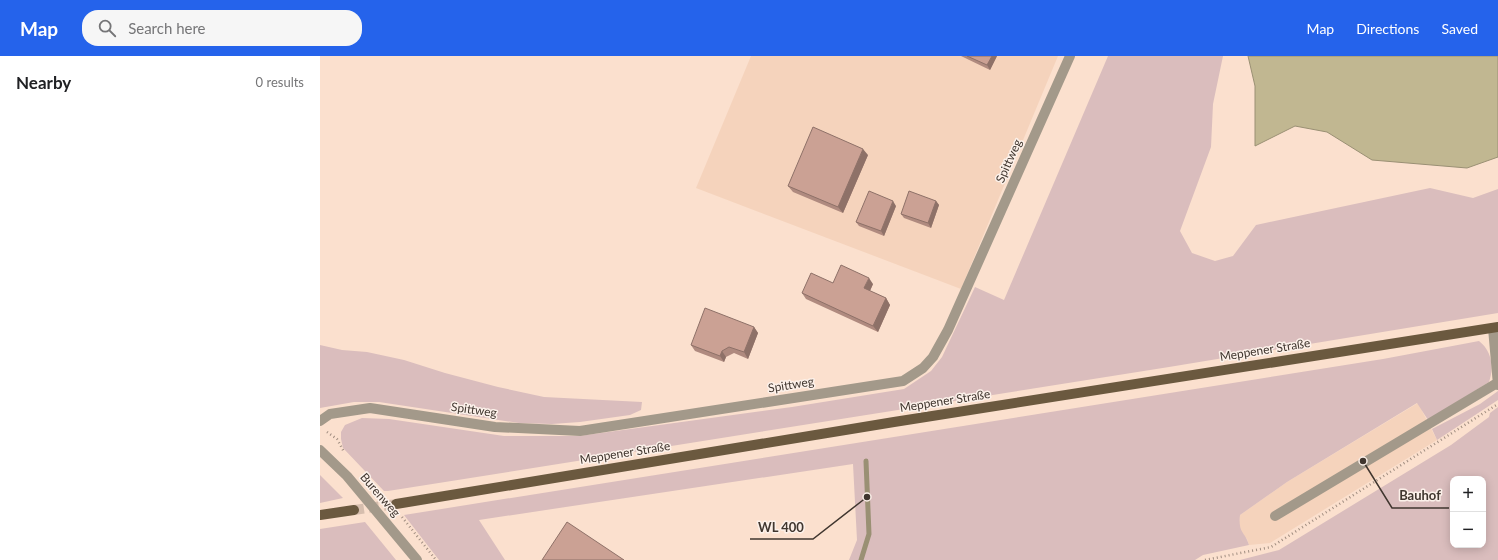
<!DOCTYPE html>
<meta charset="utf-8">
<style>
body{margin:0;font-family:Lato,sans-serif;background:#f6f6f6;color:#202124}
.controls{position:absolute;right:12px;bottom:12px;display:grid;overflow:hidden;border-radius:8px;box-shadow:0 2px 10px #0003}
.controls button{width:36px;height:36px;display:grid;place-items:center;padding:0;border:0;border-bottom:1px solid #e0e0e0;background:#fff;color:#202124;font:20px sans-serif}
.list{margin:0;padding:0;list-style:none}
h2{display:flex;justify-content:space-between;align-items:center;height:52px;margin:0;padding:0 16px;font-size:17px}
h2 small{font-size:13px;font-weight:400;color:#757577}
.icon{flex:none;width:22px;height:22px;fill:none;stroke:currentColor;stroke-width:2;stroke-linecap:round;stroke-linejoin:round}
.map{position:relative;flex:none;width:1178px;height:504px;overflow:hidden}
header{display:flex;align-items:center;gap:24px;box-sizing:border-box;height:56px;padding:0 20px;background:#2563eb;color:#fff}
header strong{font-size:19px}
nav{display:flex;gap:22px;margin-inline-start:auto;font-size:14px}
.search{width:280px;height:36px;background:#f6f6f6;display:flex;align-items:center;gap:10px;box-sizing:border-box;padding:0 14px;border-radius:16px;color:#757577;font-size:15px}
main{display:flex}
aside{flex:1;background:#fff}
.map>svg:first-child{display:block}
.built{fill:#f5d3bc}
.green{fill:#dabdbd;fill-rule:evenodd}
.water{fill:#c1b791;stroke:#9a9074}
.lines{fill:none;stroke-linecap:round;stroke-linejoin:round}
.stream{stroke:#9a9074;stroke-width:5}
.primary-tunnel{stroke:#d6beae;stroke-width:10;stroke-dasharray:10 5;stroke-linecap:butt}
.path{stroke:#a18e81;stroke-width:2.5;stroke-dasharray:1 3;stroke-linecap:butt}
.service{stroke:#a3998a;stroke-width:10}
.minor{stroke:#a3998a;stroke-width:10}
.primary{stroke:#6b593f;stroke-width:10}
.wall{fill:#af8a7f}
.shaded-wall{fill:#8e7168}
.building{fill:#cba194;stroke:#8e7168}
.labels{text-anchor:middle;stroke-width:3;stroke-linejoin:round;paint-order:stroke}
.street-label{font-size:12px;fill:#40362f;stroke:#fcf1ea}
.leader{fill:none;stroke:#40362f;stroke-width:1.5}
.callout-dot{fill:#40362f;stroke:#fcf1ea;stroke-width:1.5}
.callout-label{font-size:13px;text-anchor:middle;font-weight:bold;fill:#40362f;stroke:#fcf1ea;stroke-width:3;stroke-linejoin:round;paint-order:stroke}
</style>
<header>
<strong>Map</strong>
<div class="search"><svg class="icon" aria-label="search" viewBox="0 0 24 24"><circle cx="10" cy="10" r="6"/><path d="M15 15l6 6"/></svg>Search here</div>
<nav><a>Map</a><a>Directions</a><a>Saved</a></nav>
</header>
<main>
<aside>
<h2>Nearby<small>0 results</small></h2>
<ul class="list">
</ul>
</aside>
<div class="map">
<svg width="1178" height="504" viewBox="0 0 1178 504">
<rect width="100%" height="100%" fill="#fbe0ce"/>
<path class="built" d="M 431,0 L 738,0 L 641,233 L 376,132 Z
M 1098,347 L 1117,384 L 950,487 L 929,489 L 927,483 L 921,477 L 919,468 L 920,459 L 967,426 Z"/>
<path class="green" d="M 788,0 L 903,0 L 893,48 L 891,91 L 860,175 L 872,197 L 895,205 L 913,200 L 936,169 L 1110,132 L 1153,142 L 1178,133 L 1178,257 L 849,311 L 68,435 L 64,435 L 23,392 L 21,383 L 21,376 L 25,369 L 42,362 L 69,363 L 184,380 L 259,380 L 472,351 L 584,333 L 611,315 L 622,301 L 655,231 L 684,244 Z
M 1159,285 C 1172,295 1174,312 1169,326 L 1108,364 L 1097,347 L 967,426 L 920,459 C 918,478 925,475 929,489 L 883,499 L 875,504 L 529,504 L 537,484 L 533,408 L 159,464 L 185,504 L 119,504 L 84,459 L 1063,303 Z
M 0,289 L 22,294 L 47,296 L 84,304 L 125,317 L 178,331 L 224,341 L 322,346 L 321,354 L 310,359 L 260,366 L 232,368 L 199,367 L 59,346 L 34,346 L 0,352 Z
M 1178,335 L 1178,344 L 1117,384 L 1112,373 L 1160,348 Z
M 1178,351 L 1178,504 L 920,504 L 959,494 L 1131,389 L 1169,361 L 1170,357 ZM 1133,423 L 1163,423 L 1163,489 L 1133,489 Z
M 0,419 L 23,442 L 0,447 Z
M 45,466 L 76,504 L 0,504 L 0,473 Z"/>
<path class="water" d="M 928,0 L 1178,0 L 1178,101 L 1147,112 L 1052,104 L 1007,76 L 975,70 L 935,90 L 935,30 Z"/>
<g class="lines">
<path class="stream" d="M 541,504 L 549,478 L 546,405"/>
<path class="primary-tunnel" d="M 34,454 L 76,448"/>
<path class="path" d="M 7,376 L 17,383 L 24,396
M 82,461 L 116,504
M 885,504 L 951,491 L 1178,348"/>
<path class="service" d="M 1173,272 L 1178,329
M 955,460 L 1177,327"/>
<path class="minor" d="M 0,365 L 10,358 L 50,352 L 175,371 L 260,375 L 583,325 L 603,312 L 613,301 L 628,274 L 750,0
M 0,394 L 27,420 L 97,504"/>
<path class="primary" d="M 76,448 L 574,366 L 1178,271
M 0,459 L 34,454"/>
</g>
<path class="wall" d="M 641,0 L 677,0 L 670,14 Z
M 548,99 L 523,157 L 473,136 L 468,130 Z
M 616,145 L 619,149 L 611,172 L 584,162 L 581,158 Z
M 576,150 L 564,180 L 539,170 L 536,166 Z
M 513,227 L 553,228 L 550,235 L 566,242 L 570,249 L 558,276 L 486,243 L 482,237 Z
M 434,271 L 438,277 L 428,303 L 414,297 L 406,301 L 404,306 L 375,295 L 371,289 Z"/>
<path class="shaded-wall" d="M 672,0 L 677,0 L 670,14 L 667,9 Z
M 543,93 L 548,99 L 523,157 L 518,151 Z
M 573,145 L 576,150 L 564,180 L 561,175 Z
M 616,145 L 619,149 L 611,172 L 608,167 Z
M 549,222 L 553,228 L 548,239 L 544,232 Z
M 566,242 L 570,249 L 558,276 L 553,270 Z
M 434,271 L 438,277 L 428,303 L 424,296 Z
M 402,295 L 406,301 L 404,306 L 400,300 Z"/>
<path class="building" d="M 647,0 L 672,0 L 667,9 Z
M 493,71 L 543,93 L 518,151 L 468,130 Z
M 549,135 L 573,145 L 561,175 L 536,166 Z
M 589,135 L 616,145 L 608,167 L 581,158 Z
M 521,209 L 549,222 L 544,232 L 566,242 L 553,270 L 482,237 L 491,217 L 513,227 Z
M 385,252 L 434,271 L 424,296 L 409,291 L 402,295 L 400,300 L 371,289 Z
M 247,466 L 304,504 L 222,504 Z"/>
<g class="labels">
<g class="street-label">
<text transform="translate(689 105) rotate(-66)" y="4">Spittweg</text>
<text transform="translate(945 294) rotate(-9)" y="4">Meppener Straße</text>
<text transform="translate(471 329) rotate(-9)" y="4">Spittweg</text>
<text transform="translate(625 345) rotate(-9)" y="4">Meppener Straße</text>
<text transform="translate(154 354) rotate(8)" y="4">Spittweg</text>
<text transform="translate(305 397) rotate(-9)" y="4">Meppener Straße</text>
<text transform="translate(60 439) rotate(49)" y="4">Burenweg</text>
</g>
</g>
<path class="leader" d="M1043 405L1072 452H1129M547 441L493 483H430"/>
<g class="callout-dot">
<circle cx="1043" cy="405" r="4"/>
<circle cx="547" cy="441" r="4"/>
</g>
<g class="callout-label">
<text x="1100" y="444">Bauhof</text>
<text x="461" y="476">WL 400</text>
</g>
</svg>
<div class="controls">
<button>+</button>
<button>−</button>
</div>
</div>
</main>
